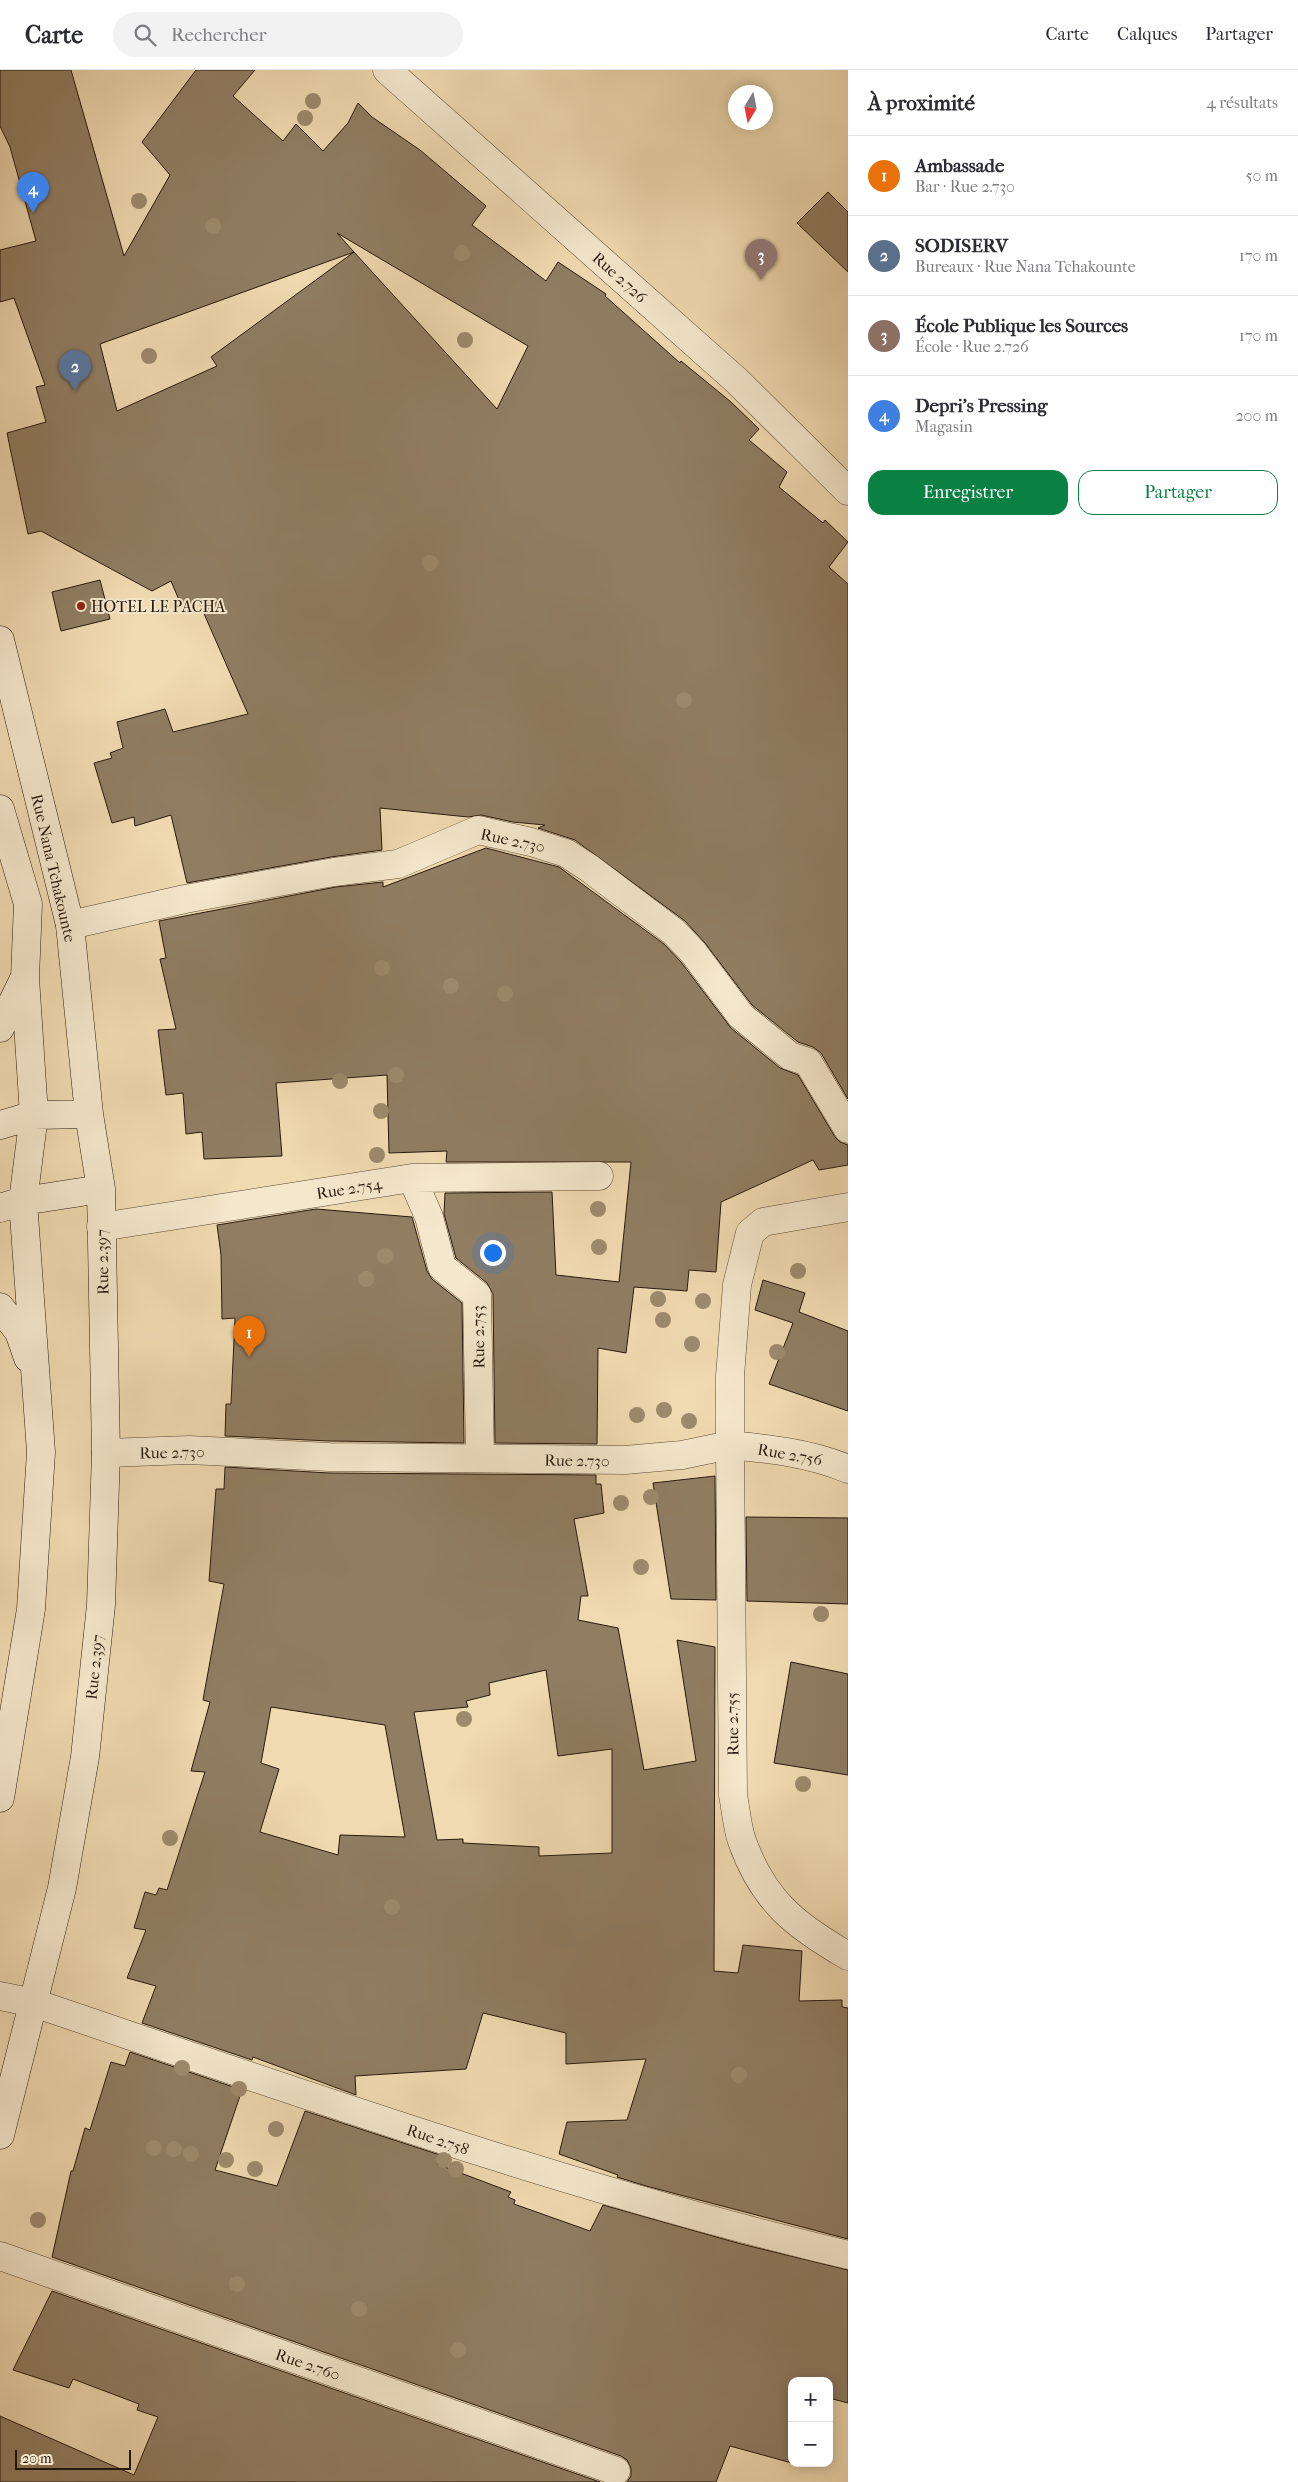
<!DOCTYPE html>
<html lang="fr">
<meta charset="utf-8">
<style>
body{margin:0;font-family:"IM FELL French Canon",serif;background:#f2f2f3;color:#2b2b33}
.controls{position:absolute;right:15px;bottom:15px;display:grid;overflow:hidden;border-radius:10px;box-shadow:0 2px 12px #0003}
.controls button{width:45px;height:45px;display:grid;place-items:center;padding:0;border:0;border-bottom:1px solid #e1e1e2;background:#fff;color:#2b2b33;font:25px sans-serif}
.compass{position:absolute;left:728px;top:15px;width:45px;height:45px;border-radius:50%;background:#fff;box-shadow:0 2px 12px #0003;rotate:190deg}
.scale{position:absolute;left:15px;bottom:12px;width:116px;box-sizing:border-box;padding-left:5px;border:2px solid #27190d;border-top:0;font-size:14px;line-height:18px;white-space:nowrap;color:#27190d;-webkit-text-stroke:4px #f5e7cc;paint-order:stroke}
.you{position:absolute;left:492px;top:1182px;width:18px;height:18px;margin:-12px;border:4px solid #fff;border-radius:50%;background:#1a73e8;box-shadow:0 0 0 8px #1a73e833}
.badge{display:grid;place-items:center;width:32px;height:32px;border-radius:50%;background:#0b8043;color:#fff;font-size:16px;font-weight:700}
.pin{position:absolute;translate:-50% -41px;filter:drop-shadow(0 1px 2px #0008)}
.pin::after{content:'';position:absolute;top:26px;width:18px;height:15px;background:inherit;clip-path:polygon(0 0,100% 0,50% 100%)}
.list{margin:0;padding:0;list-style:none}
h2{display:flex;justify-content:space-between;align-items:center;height:65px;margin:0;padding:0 20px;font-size:21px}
h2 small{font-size:16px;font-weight:400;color:#7c7c81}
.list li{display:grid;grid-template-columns:32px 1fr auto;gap:15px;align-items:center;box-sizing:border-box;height:80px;padding:0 20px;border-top:1px solid #e1e1e2}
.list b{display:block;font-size:19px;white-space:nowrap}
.list p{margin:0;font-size:16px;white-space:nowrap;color:#7c7c81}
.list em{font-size:16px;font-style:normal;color:#7c7c81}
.actions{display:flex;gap:10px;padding:15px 20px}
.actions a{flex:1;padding:11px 0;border:1px solid #0b8043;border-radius:15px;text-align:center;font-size:18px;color:#0b8043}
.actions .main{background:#0b8043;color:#fff}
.icon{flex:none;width:28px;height:28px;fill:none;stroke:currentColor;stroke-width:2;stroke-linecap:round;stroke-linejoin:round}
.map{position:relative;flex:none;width:848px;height:2412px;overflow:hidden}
header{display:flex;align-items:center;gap:30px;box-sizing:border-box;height:70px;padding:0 25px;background:#fff;border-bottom:1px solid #e1e1e2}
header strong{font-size:24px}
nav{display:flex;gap:28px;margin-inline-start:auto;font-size:18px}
.search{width:350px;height:45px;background:#f2f2f3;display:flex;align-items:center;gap:12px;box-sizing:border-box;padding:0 18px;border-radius:28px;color:#7c7c81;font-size:19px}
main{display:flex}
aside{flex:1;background:#fff}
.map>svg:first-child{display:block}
.building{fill:#907d62;stroke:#27190d;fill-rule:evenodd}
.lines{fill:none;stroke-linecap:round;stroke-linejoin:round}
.minor-casing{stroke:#594936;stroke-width:29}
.secondary-casing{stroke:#27190d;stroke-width:29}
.minor{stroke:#f5e7cc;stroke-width:28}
.secondary{stroke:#f5e7cc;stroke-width:28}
.tree{fill:#9d8a6d}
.poi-dot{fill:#8f2418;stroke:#f5e7cc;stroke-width:2}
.labels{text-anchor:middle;stroke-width:4;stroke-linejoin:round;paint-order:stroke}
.street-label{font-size:16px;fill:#27190d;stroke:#f5e7cc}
.poi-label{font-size:16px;fill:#27190d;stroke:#f5e7cc;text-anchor:start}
</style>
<header>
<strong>Carte</strong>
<div class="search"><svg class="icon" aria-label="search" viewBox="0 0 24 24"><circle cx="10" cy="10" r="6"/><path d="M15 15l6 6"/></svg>Rechercher</div>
<nav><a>Carte</a><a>Calques</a><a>Partager</a></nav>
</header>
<main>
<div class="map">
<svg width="848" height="2412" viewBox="0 0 848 2412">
<rect width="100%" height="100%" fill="#f0dab1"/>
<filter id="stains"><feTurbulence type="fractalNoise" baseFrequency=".004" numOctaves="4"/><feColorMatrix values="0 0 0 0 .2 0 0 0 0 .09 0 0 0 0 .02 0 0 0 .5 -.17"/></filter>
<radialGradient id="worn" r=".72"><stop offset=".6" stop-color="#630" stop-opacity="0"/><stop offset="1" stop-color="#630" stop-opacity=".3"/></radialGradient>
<path class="building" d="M 0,0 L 71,0 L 124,186 L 170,105 L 142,72 L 196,0 L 255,0 L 233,26 L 283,71 L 296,54 L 323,81 L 348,53 L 358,33 L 372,47 L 420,80 L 486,136 L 472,155 L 546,211 L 558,192 L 606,224 L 605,226 L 680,293 L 681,291 L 731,332 L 759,359 L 749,370 L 787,402 L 779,417 L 823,453 L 825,450 L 848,472 L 829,497 L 848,514 L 848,1029 L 821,983 L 813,977 L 798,972 L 752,935 L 705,873 L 685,851 L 575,770 L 538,758 L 545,755 L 513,752 L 481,745 L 468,747 L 380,738 L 382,780 L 331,787 L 187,813 L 171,745 L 135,756 L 134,747 L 112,753 L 94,693 L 112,688 L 110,683 L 123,678 L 117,652 L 165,639 L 173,662 L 248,644 L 198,530 L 182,537 L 171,511 L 152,521 L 41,461 L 28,464 L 7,363 L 46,352 L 36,317 L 45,315 L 14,228 L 0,232 L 0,180 L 36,171 L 10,77 L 0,56 ZM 337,163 L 528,276 L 497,339 L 354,182 L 211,287 L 217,296 L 117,341 L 100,274 L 354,182 Z
M 828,122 L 848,142 L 848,202 L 797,153 Z
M 100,510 L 110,549 L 61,561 L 52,522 Z
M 486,778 L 559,797 L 664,874 L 681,892 L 731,958 L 780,998 L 798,1005 L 835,1067 L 840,1072 L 848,1075 L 848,1095 L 819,1100 L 813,1090 L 721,1132 L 716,1202 L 689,1200 L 687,1221 L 634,1217 L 626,1283 L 598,1278 L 597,1374 L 495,1373 L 493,1224 L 487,1213 L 456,1188 L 444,1144 L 445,1123 L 552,1122 L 556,1205 L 619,1212 L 631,1092 L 446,1092 L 447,1081 L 389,1083 L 387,1005 L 276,1013 L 282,1086 L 204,1089 L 202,1062 L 186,1064 L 183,1023 L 166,1025 L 158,960 L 176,959 L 160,889 L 166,888 L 159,851 L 336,817 L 383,812 L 383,817 Z
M 316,1139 L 412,1147 L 427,1201 L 432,1209 L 462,1233 L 464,1373 L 329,1371 L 225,1366 L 226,1334 L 231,1334 L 235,1248 L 222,1249 L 221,1185 L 217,1155 Z
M 763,1210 L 805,1223 L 799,1242 L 848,1261 L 848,1341 L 769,1314 L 793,1253 L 755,1240 Z
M 225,1397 L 329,1403 L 596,1405 L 596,1414 L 601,1414 L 604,1443 L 574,1449 L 588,1526 L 581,1526 L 578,1550 L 618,1558 L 644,1700 L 696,1691 L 677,1570 L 715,1577 L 714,1901 L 738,1903 L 743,1875 L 802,1881 L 799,1931 L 842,1930 L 842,1937 L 848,1938 L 848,2169 L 646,2116 L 617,2107 L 618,2105 L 559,2084 L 567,2052 L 627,2050 L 646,1989 L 566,1994 L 566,1963 L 483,1943 L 466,1999 L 355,2006 L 356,2025 L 253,1987 L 252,1990 L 142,1953 L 156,1916 L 127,1908 L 146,1860 L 134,1858 L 145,1822 L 156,1825 L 159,1818 L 167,1820 L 205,1702 L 191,1701 L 210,1632 L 203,1630 L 224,1514 L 209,1511 L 216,1419 L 224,1419 ZM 546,1600 L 558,1686 L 612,1679 L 612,1783 L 539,1786 L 539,1777 L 463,1773 L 463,1769 L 437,1770 L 414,1642 L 468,1637 L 466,1631 L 490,1625 L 489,1613 ZM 271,1637 L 385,1655 L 405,1767 L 340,1765 L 338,1785 L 260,1762 L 279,1699 L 261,1693 Z
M 715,1406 L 716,1530 L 671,1529 L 653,1413 Z
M 746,1447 L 848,1448 L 848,1534 L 747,1531 Z
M 791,1592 L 848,1604 L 848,1705 L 774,1693 Z
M 130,1982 L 242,2020 L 215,2100 L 277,2116 L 305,2041 L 440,2085 L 437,2094 L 511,2122 L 508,2127 L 515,2130 L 514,2134 L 590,2161 L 603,2135 L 741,2174 L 848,2200 L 848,2333 L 829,2328 L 829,2311 L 792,2311 L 792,2393 L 730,2376 L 716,2412 L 627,2412 L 631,2406 L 631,2398 L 627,2390 L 621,2386 L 52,2187 L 71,2101 L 73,2101 L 85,2058 L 90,2060 L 111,1992 L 125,1996 Z
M 52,2221 L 600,2412 L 0,2412 L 0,2346 L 134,2405 L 158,2347 L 137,2340 L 139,2334 L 73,2309 L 69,2318 L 13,2300 Z"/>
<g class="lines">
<g class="minor-casing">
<path id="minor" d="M 387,0 L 736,310 L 848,421
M 70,855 L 185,829 L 334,802 L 398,794 L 478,760 L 531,772 L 566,783 L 589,798 L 674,862 L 693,882 L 741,946 L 790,986 L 808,992 L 848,1059
M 412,1108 L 429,1147 L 442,1197 L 477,1225 L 480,1388
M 101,1157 L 412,1108 L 599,1106
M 106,1383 L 189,1380 L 329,1387 L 625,1390 L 682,1385 L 730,1375 L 730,1306 L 737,1215 L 750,1163 L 763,1152 L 848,1137
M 848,1399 C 810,1383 770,1379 730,1375 L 733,1725 C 736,1740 737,1757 742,1771 C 763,1830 794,1855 848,1886
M 0,1926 L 34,1933 C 303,2024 571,2119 848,2185
M 0,2186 L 616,2401"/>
</g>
<g class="secondary-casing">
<path id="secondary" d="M 0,570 L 70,855 L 89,1044 L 101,1119 L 106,1383 L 101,1535 L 85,1687 L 62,1818 L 0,2065
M 0,739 L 28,834 L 25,908 L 34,1045 L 23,1131 L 41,1382 L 31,1539 L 0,1728
M 0,958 L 24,909
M 0,1055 L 34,1045 L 89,1044
M 0,1138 L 23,1131 L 101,1119
M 0,1237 L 19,1262 L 28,1288"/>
</g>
<use href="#minor" class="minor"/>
<use href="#secondary" class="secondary"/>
</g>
<g class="tree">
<circle cx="313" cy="31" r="8"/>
<circle cx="305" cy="48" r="8"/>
<circle cx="139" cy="131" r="8"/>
<circle cx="213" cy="156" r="8"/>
<circle cx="462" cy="183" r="8"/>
<circle cx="465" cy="270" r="8"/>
<circle cx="149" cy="286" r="8"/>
<circle cx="430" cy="493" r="8"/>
<circle cx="684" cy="630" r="8"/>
<circle cx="382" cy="898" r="8"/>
<circle cx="451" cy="916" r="8"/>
<circle cx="505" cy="924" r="8"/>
<circle cx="396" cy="1005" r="8"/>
<circle cx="340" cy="1011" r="8"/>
<circle cx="381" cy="1041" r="8"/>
<circle cx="377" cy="1085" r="8"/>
<circle cx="598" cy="1139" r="8"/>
<circle cx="599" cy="1177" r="8"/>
<circle cx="385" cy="1186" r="8"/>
<circle cx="798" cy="1201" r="8"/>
<circle cx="366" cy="1209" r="8"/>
<circle cx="658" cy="1229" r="8"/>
<circle cx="703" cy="1231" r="8"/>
<circle cx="663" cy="1250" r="8"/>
<circle cx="692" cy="1274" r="8"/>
<circle cx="777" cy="1282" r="8"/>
<circle cx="664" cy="1340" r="8"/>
<circle cx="637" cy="1345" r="8"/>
<circle cx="689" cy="1351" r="8"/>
<circle cx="651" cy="1427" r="8"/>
<circle cx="621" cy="1433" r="8"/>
<circle cx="641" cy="1497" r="8"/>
<circle cx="821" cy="1544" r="8"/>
<circle cx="464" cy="1649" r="8"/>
<circle cx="803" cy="1714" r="8"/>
<circle cx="170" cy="1768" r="8"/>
<circle cx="392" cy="1837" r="8"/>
<circle cx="182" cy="1998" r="8"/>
<circle cx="739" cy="2005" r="8"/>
<circle cx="239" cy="2019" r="8"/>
<circle cx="276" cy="2059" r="8"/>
<circle cx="154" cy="2078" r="8"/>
<circle cx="174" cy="2079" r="8"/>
<circle cx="191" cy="2084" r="8"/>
<circle cx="226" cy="2090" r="8"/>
<circle cx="444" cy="2090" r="8"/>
<circle cx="255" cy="2099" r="8"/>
<circle cx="456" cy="2099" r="8"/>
<circle cx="38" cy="2150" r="8"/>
<circle cx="237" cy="2214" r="8"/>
<circle cx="359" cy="2239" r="8"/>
<circle cx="458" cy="2280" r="8"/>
</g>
<circle class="poi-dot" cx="81" cy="536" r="5"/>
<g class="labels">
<g class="street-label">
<text transform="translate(620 207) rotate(42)" y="6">Rue 2.726</text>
<text transform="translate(513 770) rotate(12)" y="6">Rue 2.730</text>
<text transform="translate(54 798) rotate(77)" y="6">Rue Nana Tchakounte</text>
<text transform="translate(349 1118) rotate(-9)" y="6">Rue 2.754</text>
<text transform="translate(102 1192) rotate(-91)" y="6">Rue 2.397</text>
<text transform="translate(478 1267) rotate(-91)" y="6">Rue 2.753</text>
<text transform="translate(172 1382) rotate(-1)" y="6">Rue 2.730</text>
<text transform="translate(790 1384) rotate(10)" y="6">Rue 2.756</text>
<text transform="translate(577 1390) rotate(1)" y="6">Rue 2.730</text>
<text transform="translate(94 1597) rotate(-84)" y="6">Rue 2.397</text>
<text transform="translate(732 1654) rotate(-91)" y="6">Rue 2.755</text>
<text transform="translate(438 2069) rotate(19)" y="6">Rue 2.758</text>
<text transform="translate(308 2294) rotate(19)" y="6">Rue 2.760</text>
</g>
<g class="poi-label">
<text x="91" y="542">HOTEL LE PACHA</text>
</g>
</g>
<rect width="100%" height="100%" filter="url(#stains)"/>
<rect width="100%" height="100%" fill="url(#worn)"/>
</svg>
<div class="controls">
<button>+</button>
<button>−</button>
</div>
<svg class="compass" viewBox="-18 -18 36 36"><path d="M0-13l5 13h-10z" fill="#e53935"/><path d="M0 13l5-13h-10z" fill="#7c7c81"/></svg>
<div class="scale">20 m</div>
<div class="you"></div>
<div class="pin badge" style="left:249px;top:1287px;background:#e8710a">1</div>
<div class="pin badge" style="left:75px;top:321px;background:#5c6f8a">2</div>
<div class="pin badge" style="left:761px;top:210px;background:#8d6e63">3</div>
<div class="pin badge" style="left:33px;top:143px;background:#3f7fe0">4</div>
</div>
<aside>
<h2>À proximité<small>4 résultats</small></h2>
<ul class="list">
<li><span class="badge" style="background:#e8710a">1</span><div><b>Ambassade</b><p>Bar · Rue 2.730</p></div><em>50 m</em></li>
<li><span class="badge" style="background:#5c6f8a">2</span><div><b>SODISERV</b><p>Bureaux · Rue Nana Tchakounte</p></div><em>170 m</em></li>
<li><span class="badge" style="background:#8d6e63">3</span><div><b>École Publique les Sources</b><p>École · Rue 2.726</p></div><em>170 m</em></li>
<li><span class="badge" style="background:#3f7fe0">4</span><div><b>Depri's Pressing</b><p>Magasin</p></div><em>200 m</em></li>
</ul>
<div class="actions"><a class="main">Enregistrer</a><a>Partager</a></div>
</aside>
</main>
